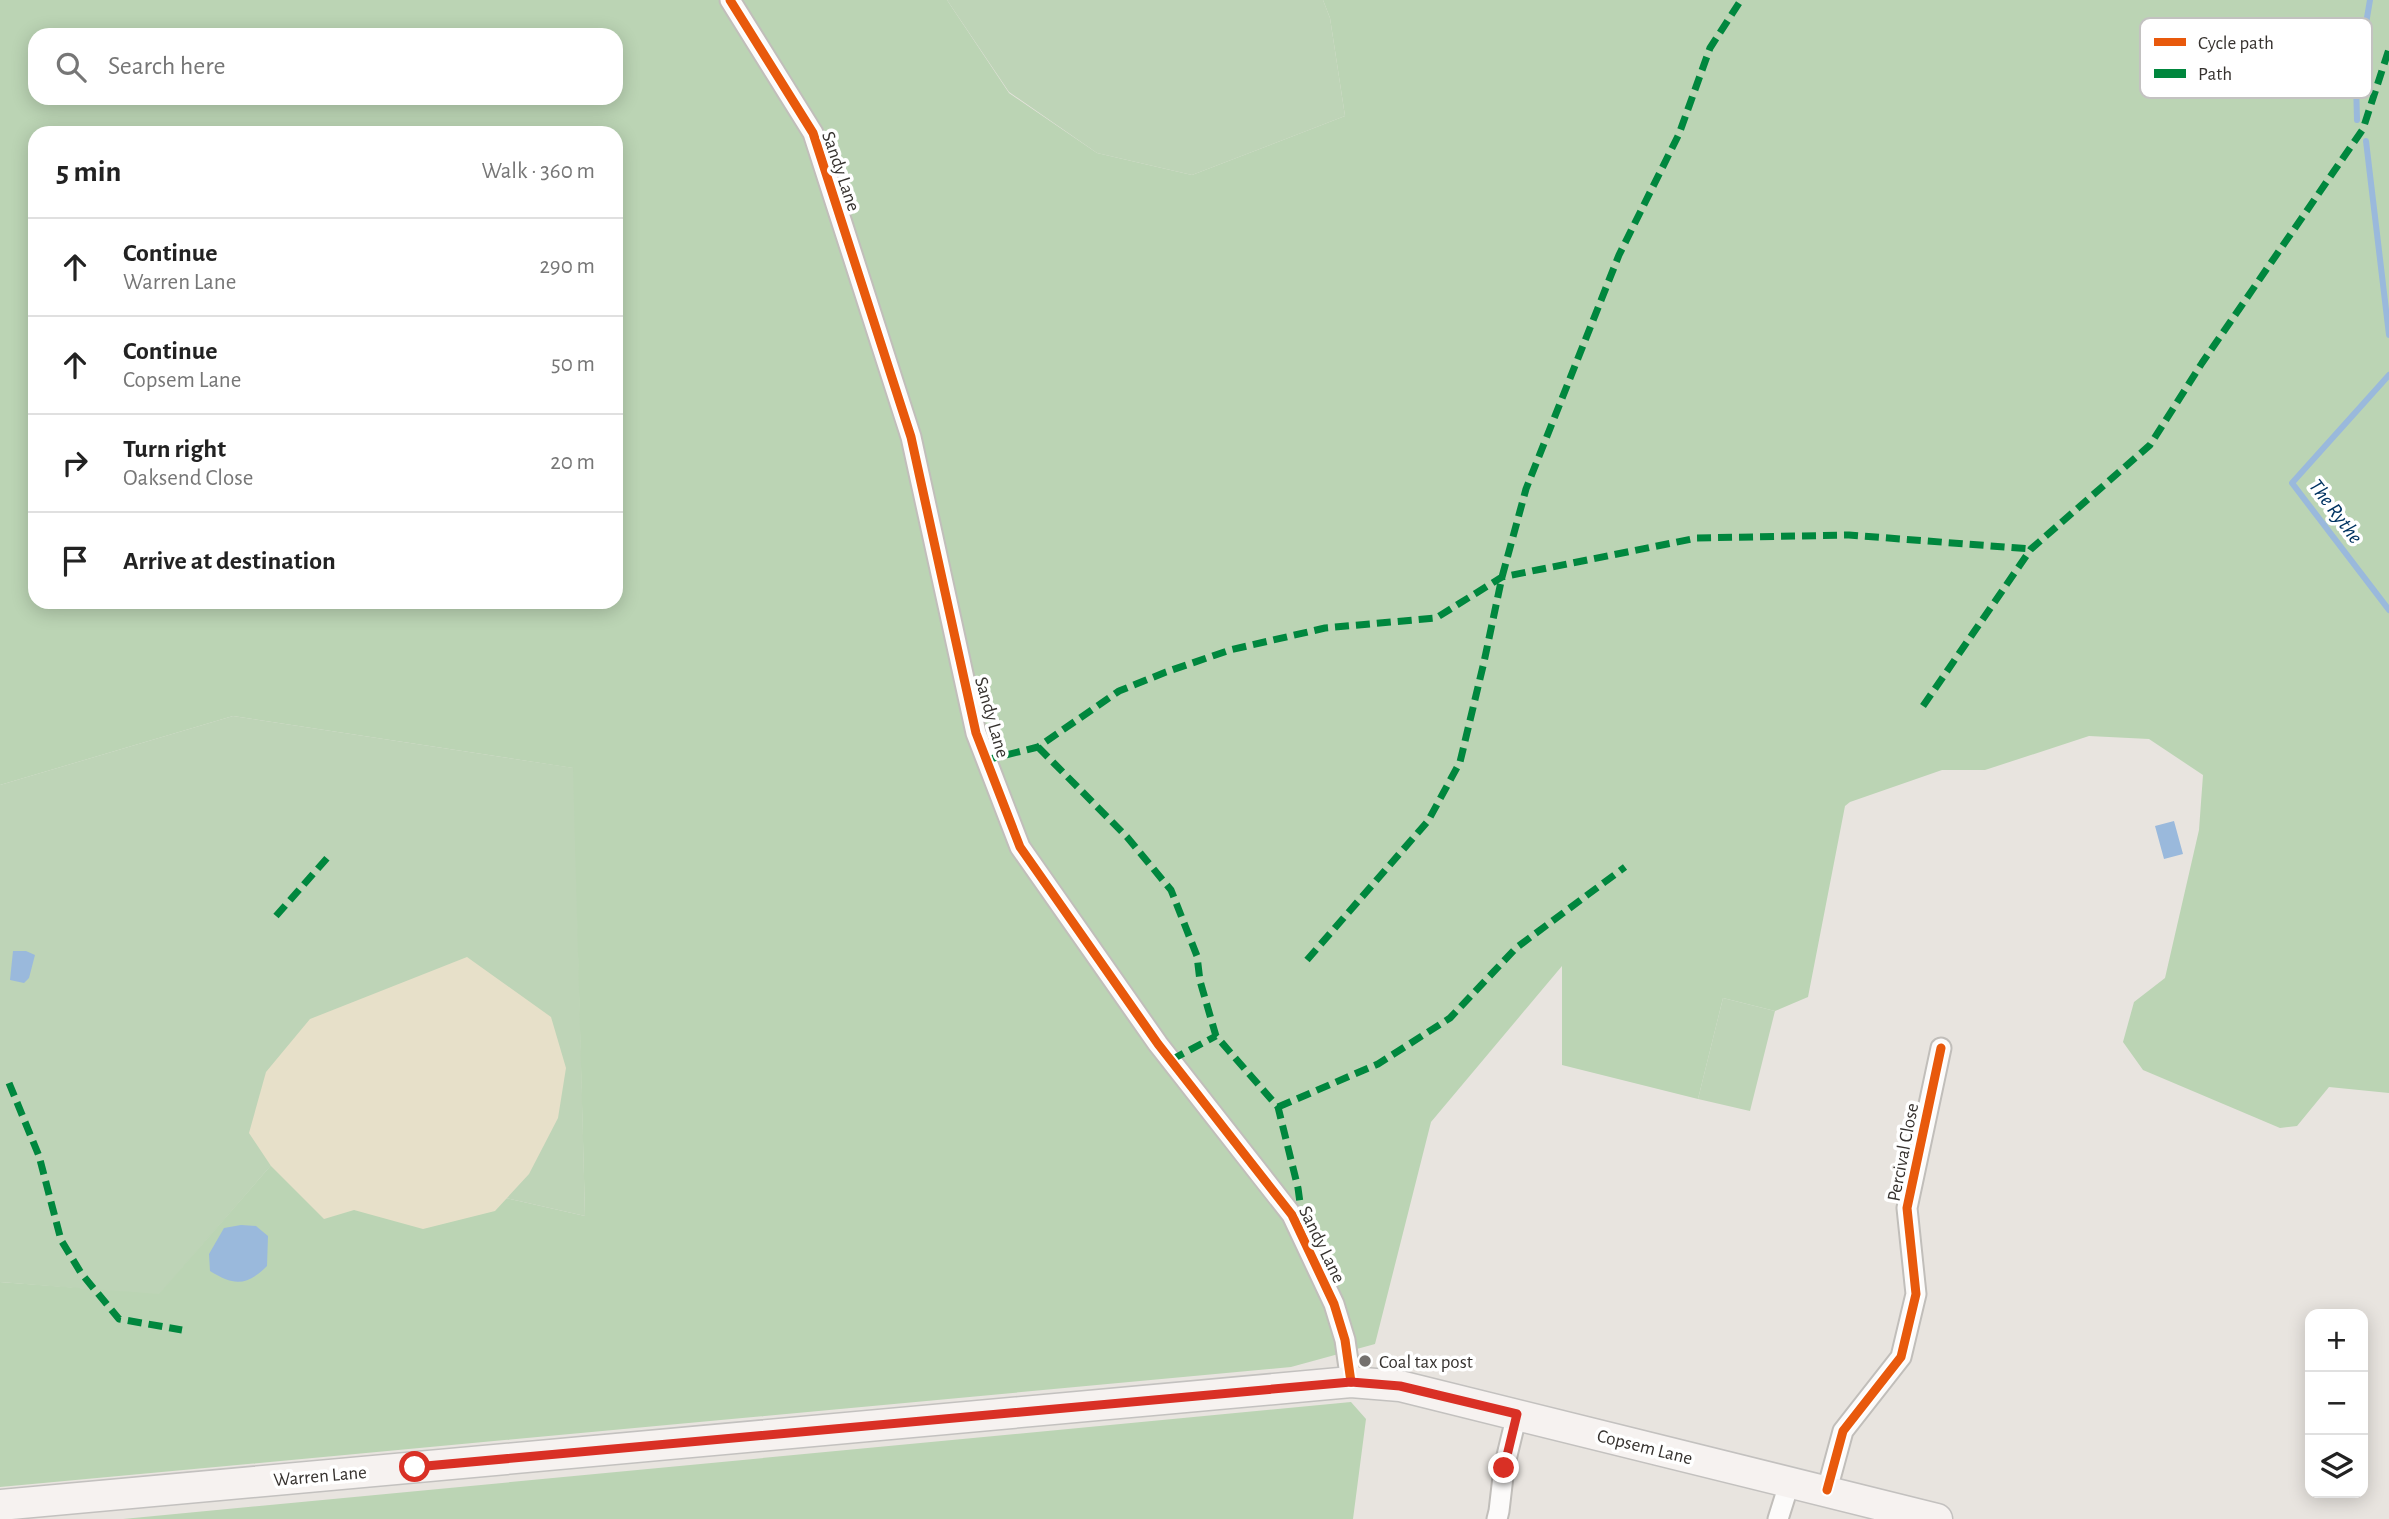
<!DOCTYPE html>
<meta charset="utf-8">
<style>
body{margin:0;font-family:"Alegreya Sans",sans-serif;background:#f2f2f2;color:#222}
.controls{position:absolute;right:21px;bottom:21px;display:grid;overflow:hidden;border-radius:14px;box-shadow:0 4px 18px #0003}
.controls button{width:63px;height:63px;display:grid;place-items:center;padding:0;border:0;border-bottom:2px solid #e0e0e0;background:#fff;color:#222;font:35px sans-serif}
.stop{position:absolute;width:21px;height:21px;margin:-16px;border:5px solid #d93025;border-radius:50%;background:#fff}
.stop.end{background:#d93025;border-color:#fff;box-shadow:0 2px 7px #0008}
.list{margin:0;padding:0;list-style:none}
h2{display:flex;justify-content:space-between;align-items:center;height:91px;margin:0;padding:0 28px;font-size:30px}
h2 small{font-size:23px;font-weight:400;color:#767676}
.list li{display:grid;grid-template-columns:46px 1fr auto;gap:21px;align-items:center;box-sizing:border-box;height:98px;padding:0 28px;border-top:2px solid #e0e0e0}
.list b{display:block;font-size:26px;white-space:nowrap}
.list p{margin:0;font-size:23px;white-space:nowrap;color:#767676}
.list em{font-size:23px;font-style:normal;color:#767676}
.icon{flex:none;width:38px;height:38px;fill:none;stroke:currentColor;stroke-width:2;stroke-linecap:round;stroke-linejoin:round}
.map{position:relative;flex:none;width:2389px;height:1519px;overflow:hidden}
.search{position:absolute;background:#fff;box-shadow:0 4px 18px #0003;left:28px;top:28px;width:595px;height:77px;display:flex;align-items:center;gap:18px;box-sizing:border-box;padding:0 24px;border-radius:21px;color:#767676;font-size:26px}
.panel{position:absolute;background:#fff;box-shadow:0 4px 18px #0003;left:28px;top:126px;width:595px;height:483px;border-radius:21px}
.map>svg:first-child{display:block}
.green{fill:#bed4b7}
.forest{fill:#bbd4b4;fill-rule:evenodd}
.sand{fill:#e7e0c9}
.water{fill:#9ab9dc}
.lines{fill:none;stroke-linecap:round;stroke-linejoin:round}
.stream{stroke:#9ab9dc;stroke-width:6}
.minor-casing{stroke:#c1beba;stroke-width:23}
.primary-casing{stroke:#c3c1bf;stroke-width:33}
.minor{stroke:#fcfbfa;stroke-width:19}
.primary{stroke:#f6f2f0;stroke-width:30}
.quiet{stroke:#00873e;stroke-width:7;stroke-dasharray:14 7;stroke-linecap:butt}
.cycleway-casing{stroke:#fff;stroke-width:13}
.cycleway{stroke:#e8590c;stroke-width:9}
.route{stroke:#d93025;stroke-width:9}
.poi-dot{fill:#74706d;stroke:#fff;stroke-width:2.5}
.labels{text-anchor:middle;stroke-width:7;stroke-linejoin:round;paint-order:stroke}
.street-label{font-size:19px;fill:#36322f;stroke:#fff}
.poi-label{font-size:19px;fill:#36322f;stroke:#fff;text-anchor:start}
.water-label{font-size:21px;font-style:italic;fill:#003361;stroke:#fff}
.key{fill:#fff;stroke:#c3c2c1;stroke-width:2}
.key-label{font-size:19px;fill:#36322f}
</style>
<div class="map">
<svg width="2389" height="1519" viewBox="0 0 2389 1519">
<rect width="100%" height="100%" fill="#e8e4df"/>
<path class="green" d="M 947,0 L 1323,0 L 1330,18 L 1345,116 L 1192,175 L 1097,153 L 1009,92 Z
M 233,716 L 574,768 L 585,1216 L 286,1148 L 159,1295 L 0,1282 L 0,785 Z
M 1723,998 L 1775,1011 L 1750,1111 L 1698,1099 Z"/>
<path class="forest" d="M 0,0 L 947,0 L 1009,93 L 1097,153 L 1192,175 L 1345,116 L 1330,18 L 1323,0 L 2389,0 L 2389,1093 L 2329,1087 L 2297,1126 L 2280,1128 L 2143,1070 L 2123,1042 L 2134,1002 L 2165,978 L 2199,830 L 2203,775 L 2149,739 L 2089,736 L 1985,770 L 1942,770 L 1850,802 L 1845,806 L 1808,997 L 1775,1011 L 1723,998 L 1698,1099 L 1562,1065 L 1562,966 L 1431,1122 L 1375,1344 L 1291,1367 L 0,1487 L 0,1282 L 159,1294 L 286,1148 L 585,1216 L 573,768 L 233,716 L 0,785 ZM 35,35 L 616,35 L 616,98 L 35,98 ZM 35,133 L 616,133 L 616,602 L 35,602 Z
M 1351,1402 L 1366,1419 L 1353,1519 L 123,1519 Z"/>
<path class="sand" d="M 467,957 L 551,1017 L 566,1068 L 558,1118 L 529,1174 L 495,1211 L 423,1229 L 354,1210 L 324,1219 L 271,1166 L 249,1133 L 266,1072 L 310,1019 Z"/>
<path class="water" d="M 2174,821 L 2183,854 L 2164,859 L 2155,826 Z
M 13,951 L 26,951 L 35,955 L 29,978 L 24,983 L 10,980 Z
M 241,1225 L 256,1226 L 268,1236 L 267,1266 C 247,1286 234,1286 210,1271 L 209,1254 L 224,1228 Z"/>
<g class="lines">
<path class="stream" d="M 2357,120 L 2356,82 L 2370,0
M 2366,141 L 2389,335
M 2389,375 L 2292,483 L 2389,610"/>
<g class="minor-casing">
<path id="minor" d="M 730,0 L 813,133 L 911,437 L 976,733 L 1020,847 L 1158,1044 L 1292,1215 L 1334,1304 L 1345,1340 L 1351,1382
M 1827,1490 L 1843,1431 L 1901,1357 L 1916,1294 L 1907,1208 L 1941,1048
M 1497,1519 L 1499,1511 L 1504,1468 L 1517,1414
M 1778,1519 L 1790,1481"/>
</g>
<g class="primary-casing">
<path id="primary" d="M 0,1505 L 1351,1382 L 1400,1386 L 1937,1519"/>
</g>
<use href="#minor" class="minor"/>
<use href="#primary" class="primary"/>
<path class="quiet" d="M 1923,706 L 2031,549 L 2150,445 L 2202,363 L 2363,129 L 2389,49
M 1038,747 L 1127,837 L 1171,890 L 1197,956 L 1200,981 L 1216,1036 L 1278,1107 L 1298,1188 L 1303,1225
M 986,760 L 1038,747 L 1119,691 L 1166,672 L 1230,650 L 1325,628 L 1436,618 L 1502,577 L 1697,538 L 1849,535 L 2031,549
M 276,916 L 328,857
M 1307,960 L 1428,821 L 1460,762 L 1484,662 L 1502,577 L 1526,489 L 1619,255 L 1679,134 L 1710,48 L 1741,0
M 1171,1060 L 1216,1036
M 9,1083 L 39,1156 L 61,1240 L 81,1273 L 119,1319 L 182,1330
M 1278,1107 L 1378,1064 L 1450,1018 L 1516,948 L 1625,867"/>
<g class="cycleway-casing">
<path id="cycleway" d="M 730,0 L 813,133 L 911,437 L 976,733 L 1020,847 L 1158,1044 L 1292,1215 L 1334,1304 L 1345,1340 L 1351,1382
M 1827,1490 L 1843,1431 L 1901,1357 L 1916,1294 L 1907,1208 L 1941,1048"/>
</g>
<use href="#cycleway" class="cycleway"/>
</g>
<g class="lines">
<path class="route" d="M 415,1467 L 1351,1382 L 1400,1386 L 1517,1414 L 1504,1468"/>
</g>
<circle class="poi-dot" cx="1365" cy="1361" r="7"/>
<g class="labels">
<g class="street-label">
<text transform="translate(842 171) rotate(71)" y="7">Sandy Lane</text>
<text transform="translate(993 717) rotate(74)" y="7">Sandy Lane</text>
<text transform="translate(1902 1152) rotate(-79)" y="7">Percival Close</text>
<text transform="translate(1323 1244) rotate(64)" y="7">Sandy Lane</text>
<text transform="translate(1645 1446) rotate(14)" y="7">Copsem Lane</text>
<text transform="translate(320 1475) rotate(-5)" y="7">Warren Lane</text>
</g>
<g class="poi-label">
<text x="1379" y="1368">Coal tax post</text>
</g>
<g class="water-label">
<text transform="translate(2336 511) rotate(53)" y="7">The Rythe</text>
</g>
</g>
<rect x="2140" y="18" width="232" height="80" rx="10" class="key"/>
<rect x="2154" y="38" width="32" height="8" fill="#e8590c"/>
<rect x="2154" y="69" width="32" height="9" fill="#00873e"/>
<g class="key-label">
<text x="2198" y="49">Cycle path</text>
<text x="2198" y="80">Path</text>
</g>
</svg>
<div class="controls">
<button>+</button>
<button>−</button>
<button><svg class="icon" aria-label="layers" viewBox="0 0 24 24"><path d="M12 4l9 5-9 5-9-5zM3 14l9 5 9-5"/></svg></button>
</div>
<div class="stop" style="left:415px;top:1467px"></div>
<div class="stop end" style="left:1504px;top:1468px"></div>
<div class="search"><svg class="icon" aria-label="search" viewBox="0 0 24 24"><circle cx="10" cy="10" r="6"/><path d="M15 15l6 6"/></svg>Search here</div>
<section class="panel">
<h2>5 min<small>Walk · 360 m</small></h2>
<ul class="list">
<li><svg class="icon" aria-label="ahead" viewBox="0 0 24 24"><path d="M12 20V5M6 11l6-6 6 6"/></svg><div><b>Continue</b><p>Warren Lane</p></div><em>290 m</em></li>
<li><svg class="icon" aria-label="ahead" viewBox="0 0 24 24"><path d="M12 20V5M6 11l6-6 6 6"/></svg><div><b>Continue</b><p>Copsem Lane</p></div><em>50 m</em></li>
<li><svg class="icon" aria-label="right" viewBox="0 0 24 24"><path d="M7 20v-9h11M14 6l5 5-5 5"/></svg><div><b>Turn right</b><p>Oaksend Close</p></div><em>20 m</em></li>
<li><svg class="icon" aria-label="arrive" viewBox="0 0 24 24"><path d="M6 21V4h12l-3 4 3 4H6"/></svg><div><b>Arrive at destination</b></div></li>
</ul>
</section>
</div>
